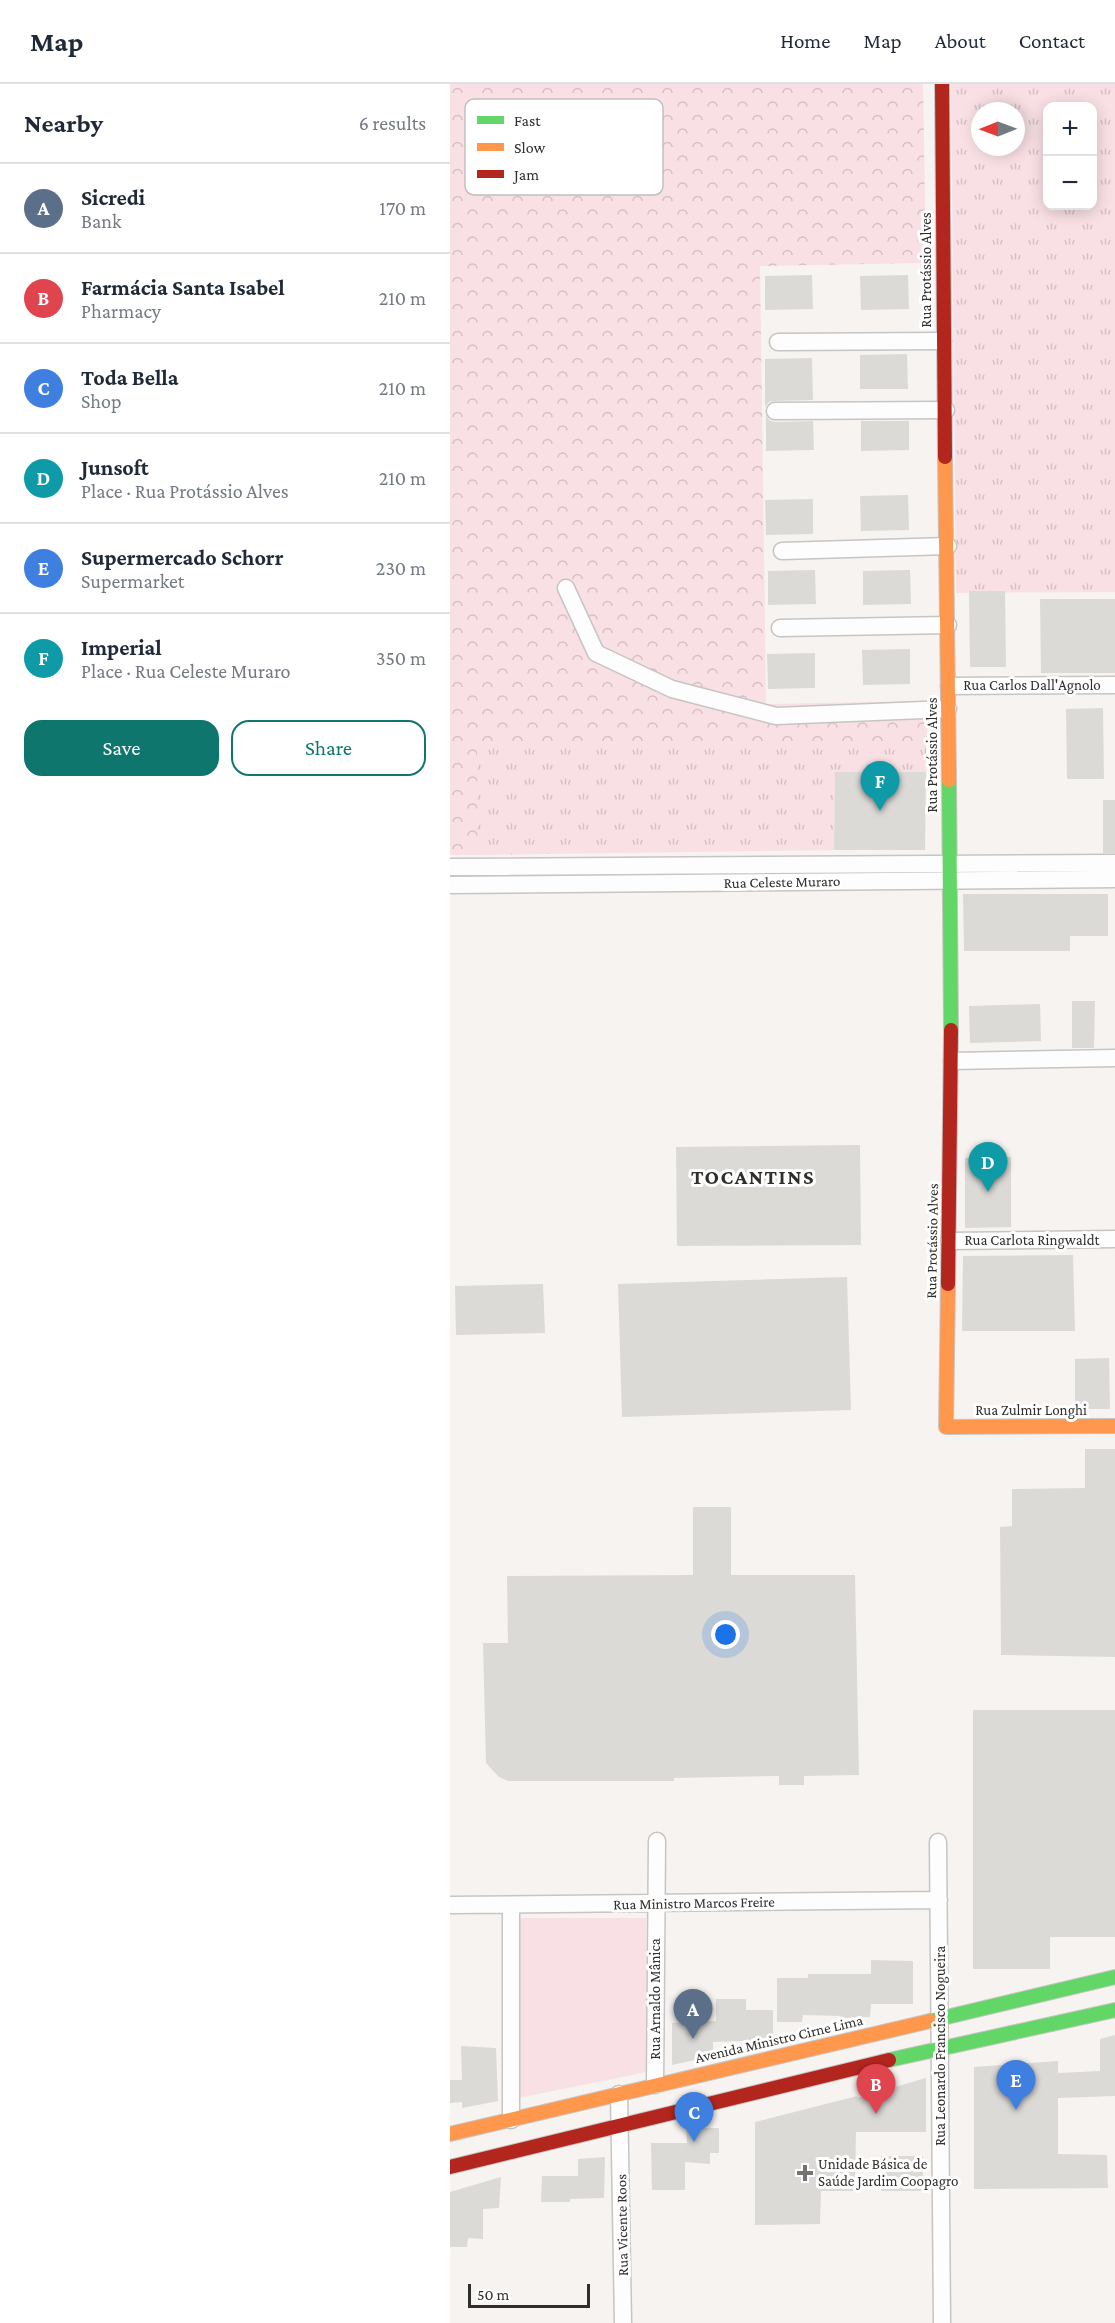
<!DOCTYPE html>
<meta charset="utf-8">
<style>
body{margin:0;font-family:"Crimson Pro",serif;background:#f6f6f7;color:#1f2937}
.controls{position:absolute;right:18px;top:18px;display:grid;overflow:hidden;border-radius:12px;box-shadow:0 3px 15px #0003}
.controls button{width:54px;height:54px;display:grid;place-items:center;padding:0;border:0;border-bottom:2px solid #e0e1e3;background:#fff;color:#1f2937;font:30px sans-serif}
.compass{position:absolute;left:521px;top:18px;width:54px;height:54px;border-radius:50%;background:#fff;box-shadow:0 3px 15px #0003;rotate:269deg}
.scale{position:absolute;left:18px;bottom:15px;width:122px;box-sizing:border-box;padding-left:6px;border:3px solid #302e2c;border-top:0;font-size:16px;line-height:21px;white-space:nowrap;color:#302e2c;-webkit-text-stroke:4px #fff;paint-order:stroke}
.you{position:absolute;left:276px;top:1551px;width:21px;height:21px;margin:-15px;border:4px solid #fff;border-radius:50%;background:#1a73e8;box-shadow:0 0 0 9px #1a73e833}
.badge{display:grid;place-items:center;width:39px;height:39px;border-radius:50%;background:#0f766e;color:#fff;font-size:20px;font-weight:700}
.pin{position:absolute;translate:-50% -50px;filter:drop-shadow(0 2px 3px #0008)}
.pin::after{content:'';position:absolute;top:32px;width:21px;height:18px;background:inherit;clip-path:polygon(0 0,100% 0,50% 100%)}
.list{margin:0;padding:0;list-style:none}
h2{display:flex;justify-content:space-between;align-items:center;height:78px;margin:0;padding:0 24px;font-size:26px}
h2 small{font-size:20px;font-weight:400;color:#747a83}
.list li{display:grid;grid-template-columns:39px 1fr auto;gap:18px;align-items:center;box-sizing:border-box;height:90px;padding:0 24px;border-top:2px solid #e0e1e3}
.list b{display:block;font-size:22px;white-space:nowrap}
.list p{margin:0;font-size:20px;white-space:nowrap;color:#747a83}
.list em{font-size:20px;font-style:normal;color:#747a83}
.actions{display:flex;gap:12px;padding:18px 24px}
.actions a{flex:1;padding:14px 0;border:2px solid #0f766e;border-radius:18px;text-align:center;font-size:21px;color:#0f766e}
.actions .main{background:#0f766e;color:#fff}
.map{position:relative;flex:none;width:665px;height:2239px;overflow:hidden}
header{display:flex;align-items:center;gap:36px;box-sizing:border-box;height:84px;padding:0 30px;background:#fff;border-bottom:2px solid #e0e1e3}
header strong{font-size:28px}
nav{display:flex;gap:33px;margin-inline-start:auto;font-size:21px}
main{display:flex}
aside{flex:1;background:#fff}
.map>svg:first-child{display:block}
.grass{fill:url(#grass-tufts);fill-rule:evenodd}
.forest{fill:url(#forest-crowns)}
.park{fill:#f9e0e4}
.building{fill:#dcdad7}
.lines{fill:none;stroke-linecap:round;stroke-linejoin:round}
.street-casing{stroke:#c7c5c3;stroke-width:19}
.fast-casing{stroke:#c7c5c3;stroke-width:16}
.slow-casing{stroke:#c7c5c3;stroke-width:16}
.jam-casing{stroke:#c7c5c3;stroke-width:16}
.street{stroke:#fefdfd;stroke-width:16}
.fast{stroke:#63d668;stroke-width:14}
.slow{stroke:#ff974d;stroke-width:14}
.jam{stroke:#b3261e;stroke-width:14}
.poi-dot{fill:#757371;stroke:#fff;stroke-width:2}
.labels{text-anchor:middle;stroke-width:6;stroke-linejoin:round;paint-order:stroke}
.street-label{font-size:15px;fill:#302e2c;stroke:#fff}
.poi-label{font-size:15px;fill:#302e2c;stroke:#fff;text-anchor:start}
.district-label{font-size:21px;font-weight:bold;letter-spacing:1.5px;fill:#302e2c;stroke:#fff}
.key{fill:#fff;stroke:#c1c0c0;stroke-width:1.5}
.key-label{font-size:16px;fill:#302e2c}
</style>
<header>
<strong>Map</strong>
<nav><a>Home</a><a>Map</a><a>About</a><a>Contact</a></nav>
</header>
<main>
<aside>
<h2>Nearby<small>6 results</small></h2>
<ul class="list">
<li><span class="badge" style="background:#5c6f8a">A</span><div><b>Sicredi</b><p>Bank</p></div><em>170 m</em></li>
<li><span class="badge" style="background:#e0444e">B</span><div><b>Farmácia Santa Isabel</b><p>Pharmacy</p></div><em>210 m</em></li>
<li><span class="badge" style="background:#3f7fe0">C</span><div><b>Toda Bella</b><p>Shop</p></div><em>210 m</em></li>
<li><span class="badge" style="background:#0f9aa8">D</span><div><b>Junsoft</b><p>Place · Rua Protássio Alves</p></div><em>210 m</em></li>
<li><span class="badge" style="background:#3f7fe0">E</span><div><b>Supermercado Schorr</b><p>Supermarket</p></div><em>230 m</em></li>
<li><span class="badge" style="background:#0f9aa8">F</span><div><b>Imperial</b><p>Place · Rua Celeste Muraro</p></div><em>350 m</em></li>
</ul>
<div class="actions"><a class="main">Save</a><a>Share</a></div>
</aside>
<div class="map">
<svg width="665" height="2239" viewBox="0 0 665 2239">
<defs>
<pattern id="grass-tufts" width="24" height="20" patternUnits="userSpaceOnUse" patternTransform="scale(1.5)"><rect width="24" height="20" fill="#f9e0e4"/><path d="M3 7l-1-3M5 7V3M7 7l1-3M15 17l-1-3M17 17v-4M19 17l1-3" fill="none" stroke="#d6c0c4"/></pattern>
<pattern id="forest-crowns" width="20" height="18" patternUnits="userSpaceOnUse" patternTransform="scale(1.5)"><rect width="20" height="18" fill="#f9e0e4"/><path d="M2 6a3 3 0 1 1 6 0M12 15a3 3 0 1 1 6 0" fill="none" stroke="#d6c0c4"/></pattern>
</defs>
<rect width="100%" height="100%" fill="#f6f3f0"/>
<path class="grass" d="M 501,0 L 665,0 L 665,508 L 506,509 ZM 598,22 L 642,22 L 642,122 L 598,122 ZM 530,27 L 566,27 L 566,63 L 530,63 Z
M 26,662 L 476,662 L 476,688 L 385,688 L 384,766 L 28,771 Z"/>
<path class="forest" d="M 0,0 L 473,0 L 476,179 L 310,182 L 316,620 L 480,617 L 476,662 L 27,662 L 28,771 L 0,771 Z"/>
<path class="park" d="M 66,1834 L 196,1834 L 197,1988 L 68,2014 Z"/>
<path class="building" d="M 362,191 L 363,225 L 315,226 L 315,192 Z
M 458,191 L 459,225 L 411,226 L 410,192 Z
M 457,270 L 458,305 L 410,305 L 410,271 Z
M 362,274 L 363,316 L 324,317 L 319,318 L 315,323 L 315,275 Z
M 316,331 L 319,336 L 325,338 L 363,337 L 364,366 L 316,367 Z
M 411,337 L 459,337 L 459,366 L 411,367 Z
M 458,411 L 459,446 L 411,447 L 410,412 Z
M 363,415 L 363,450 L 316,451 L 315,416 Z
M 365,486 L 366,520 L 318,521 L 318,487 Z
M 460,486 L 461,520 L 413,521 L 413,487 Z
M 519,507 L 555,507 L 556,583 L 520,583 Z
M 590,515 L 665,515 L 665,589 L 591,589 Z
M 460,565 L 460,600 L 413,601 L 412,566 Z
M 365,569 L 365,604 L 318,605 L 317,570 Z
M 653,624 L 654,695 L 617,695 L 616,625 Z
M 385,688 L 476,688 L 475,766 L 384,766 Z
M 653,716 L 665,716 L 665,769 L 653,769 Z
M 513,810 L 658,810 L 658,852 L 620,852 L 620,867 L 514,867 Z
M 622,917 L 645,917 L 644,964 L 622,964 Z
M 590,920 L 591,957 L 520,959 L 519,922 Z
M 410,1061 L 411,1161 L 227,1162 L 226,1063 Z
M 561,1073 L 561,1143 L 515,1144 L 515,1074 Z
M 623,1171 L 625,1247 L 512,1247 L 513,1172 Z
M 397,1193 L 401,1326 L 172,1333 L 168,1200 Z
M 93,1200 L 95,1249 L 6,1251 L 5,1202 Z
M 659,1274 L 660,1325 L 625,1325 L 625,1275 Z
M 635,1365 L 665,1365 L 665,1573 L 551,1571 L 550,1443 L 562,1442 L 562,1405 L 635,1404 Z
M 243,1423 L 281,1423 L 281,1491 L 405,1491 L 409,1691 L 354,1692 L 354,1701 L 329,1701 L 329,1692 L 224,1694 L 224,1697 L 58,1697 L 49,1693 L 36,1679 L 33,1559 L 58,1559 L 57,1492 L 243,1491 Z
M 523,1626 L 665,1626 L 665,1853 L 600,1853 L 600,1885 L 523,1885 Z
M 421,1876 L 463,1877 L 463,1920 L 421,1920 L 420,1933 L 390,1934 L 390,1932 L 353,1931 L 352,1938 L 327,1938 L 327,1894 L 358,1894 L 358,1890 L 421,1890 Z
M 266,1915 L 296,1915 L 296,1926 L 323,1926 L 323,1956 L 263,1958 L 263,1972 L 222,1981 L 222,1939 L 266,1937 Z
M 665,1951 L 665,2012 L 608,2014 L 608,2070 L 657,2071 L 658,2104 L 524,2105 L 524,1983 L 608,1977 L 608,1989 L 650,1987 L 650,1955 Z
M 11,1962 L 46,1964 L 48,2017 L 12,2024 L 12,2018 L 0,2019 L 0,1996 L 12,1996 Z
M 476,1994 L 476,2048 L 406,2048 L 405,2107 L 371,2107 L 370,2140 L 305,2141 L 305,2038 L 407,2012 L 407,2014 Z
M 236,2044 L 269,2044 L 269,2069 L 260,2069 L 260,2080 L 235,2078 L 235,2106 L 202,2106 L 201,2059 L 237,2059 Z
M 431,2072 L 473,2072 L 473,2107 L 431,2107 Z
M 155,2073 L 154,2114 L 120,2115 L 120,2118 L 91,2118 L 92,2092 L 128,2092 L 128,2075 Z
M 51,2093 L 49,2124 L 33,2125 L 33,2155 L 18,2154 L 17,2163 L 0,2163 L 0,2108 Z"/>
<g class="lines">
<g class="street-casing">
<path id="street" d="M 328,258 L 493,257
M 325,327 L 496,326
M 332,467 L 498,462
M 116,504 L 146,569 L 222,605 L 326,632 L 498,625
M 330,544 L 498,541
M 499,602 L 665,601
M 0,783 L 665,779
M 0,801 L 665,795
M 502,977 L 665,974
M 499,1157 L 665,1155
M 488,1758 L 492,2239
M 0,1821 L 489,1816
M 61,1821 L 61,2036
M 205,2001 L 207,1757
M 169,2010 L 173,2239"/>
</g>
<g class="fast-casing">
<path id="fast" d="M 499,696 L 501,946
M 480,1937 L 665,1893
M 439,1976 L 665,1926"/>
</g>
<g class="slow-casing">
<path id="slow" d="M 495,373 L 499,696
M 498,1200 L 496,1343 L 665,1342
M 0,2050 L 480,1937"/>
</g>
<g class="jam-casing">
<path id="jam" d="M 492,0 L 495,373
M 498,1200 L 501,946
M 0,2083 L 439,1976"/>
</g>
<use href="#street" class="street"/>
<use href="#fast" class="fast"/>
<use href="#slow" class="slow"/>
<use href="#jam" class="jam"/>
</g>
<path class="poi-dot" d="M352 2080h6v6h6v6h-6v6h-6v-6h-6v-6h6z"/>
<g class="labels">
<g class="street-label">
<text transform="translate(476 186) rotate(-90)" y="5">Rua Protássio Alves</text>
<text x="582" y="606">Rua Carlos Dall'Agnolo</text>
<text transform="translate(482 671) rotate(-90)" y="5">Rua Protássio Alves</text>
<text transform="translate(332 798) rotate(-1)" y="5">Rua Celeste Muraro</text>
<text x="582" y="1161">Rua Carlota Ringwaldt</text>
<text transform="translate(482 1157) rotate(-89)" y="5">Rua Protássio Alves</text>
<text x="581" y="1331">Rua Zulmir Longhi</text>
<text transform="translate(244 1819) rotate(-1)" y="5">Rua Ministro Marcos Freire</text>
<text transform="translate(205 1915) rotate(-90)" y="5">Rua Arnaldo Mânica</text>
<text transform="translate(329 1955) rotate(-13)" y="5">Avenida Ministro Cirne Lima</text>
<text transform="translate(490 1962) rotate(-90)" y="5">Rua Leonardo Francisco Nogueira</text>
<text transform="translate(172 2141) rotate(-91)" y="5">Rua Vicente Roos</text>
</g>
<g class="poi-label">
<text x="368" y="2085">Unidade Básica de<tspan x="368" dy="17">Saúde Jardim Coopagro</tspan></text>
</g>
<g class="district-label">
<text x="303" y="1100">TOCANTINS</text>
</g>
</g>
<rect x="15" y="15" width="198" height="96" rx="9" class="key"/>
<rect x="27" y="32" width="27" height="8" fill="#63d668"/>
<rect x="27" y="59" width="27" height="8" fill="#ff974d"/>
<rect x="27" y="86" width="27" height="8" fill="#b3261e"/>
<g class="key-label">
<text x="64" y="42">Fast</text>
<text x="64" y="69">Slow</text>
<text x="64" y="96">Jam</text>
</g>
</svg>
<div class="controls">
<button>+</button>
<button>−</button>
</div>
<svg class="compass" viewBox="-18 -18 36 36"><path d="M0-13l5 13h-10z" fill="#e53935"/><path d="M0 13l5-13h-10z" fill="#747a83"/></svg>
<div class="scale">50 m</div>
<div class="you"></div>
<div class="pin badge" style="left:243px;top:1955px;background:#5c6f8a">A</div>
<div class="pin badge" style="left:426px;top:2030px;background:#e0444e">B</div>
<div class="pin badge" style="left:244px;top:2058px;background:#3f7fe0">C</div>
<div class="pin badge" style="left:538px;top:1108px;background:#0f9aa8">D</div>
<div class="pin badge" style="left:566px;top:2026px;background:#3f7fe0">E</div>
<div class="pin badge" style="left:430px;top:727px;background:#0f9aa8">F</div>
</div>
</main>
